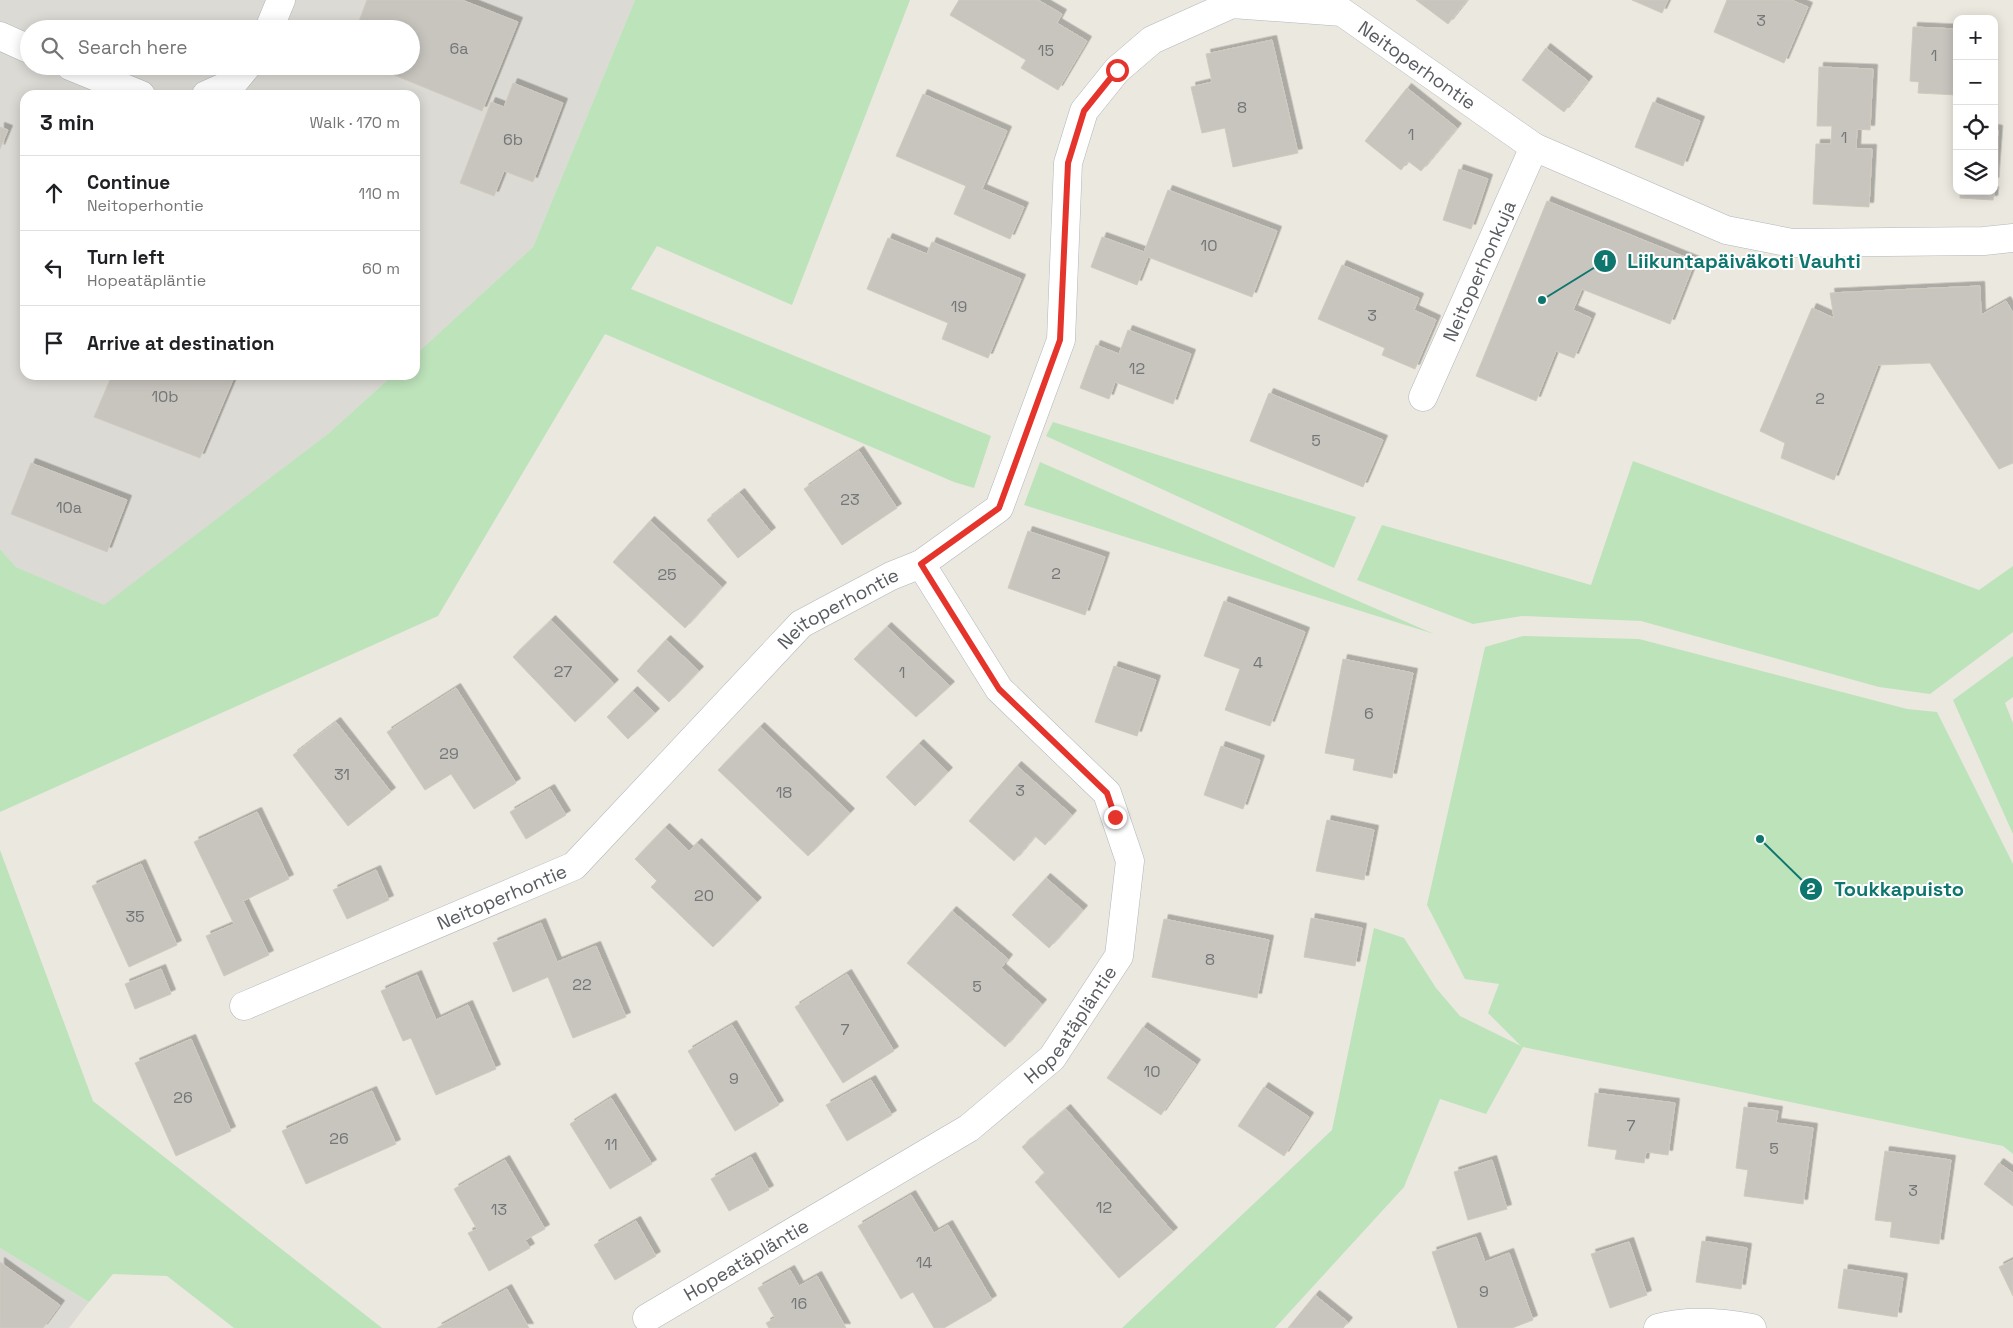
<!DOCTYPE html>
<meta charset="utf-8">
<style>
body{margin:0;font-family:"Space Grotesk",sans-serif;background:#f2f2f2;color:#202124}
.controls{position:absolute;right:15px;top:15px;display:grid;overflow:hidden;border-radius:10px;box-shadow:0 2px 12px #0003}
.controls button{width:45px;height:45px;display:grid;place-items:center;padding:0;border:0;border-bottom:1px solid #e0e0e0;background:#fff;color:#202124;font:25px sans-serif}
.stop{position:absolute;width:15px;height:15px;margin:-11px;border:4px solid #e5342b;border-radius:50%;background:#fff}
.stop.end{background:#e5342b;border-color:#fff;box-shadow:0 1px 5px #0008}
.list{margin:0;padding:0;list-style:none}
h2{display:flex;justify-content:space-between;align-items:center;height:65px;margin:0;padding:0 20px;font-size:21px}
h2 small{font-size:16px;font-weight:400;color:#757577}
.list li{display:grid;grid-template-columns:32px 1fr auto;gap:15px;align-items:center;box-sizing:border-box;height:75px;padding:0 20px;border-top:1px solid #e0e0e0}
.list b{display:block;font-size:19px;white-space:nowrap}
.list p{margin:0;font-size:16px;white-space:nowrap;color:#757577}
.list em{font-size:16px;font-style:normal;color:#757577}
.icon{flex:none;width:28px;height:28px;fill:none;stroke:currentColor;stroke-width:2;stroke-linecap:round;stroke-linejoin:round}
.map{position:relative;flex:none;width:2013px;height:1328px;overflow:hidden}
.search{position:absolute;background:#fff;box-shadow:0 2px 12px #0003;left:20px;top:20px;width:400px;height:55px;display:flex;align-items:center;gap:12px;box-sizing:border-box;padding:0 18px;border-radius:28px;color:#757577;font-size:19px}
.panel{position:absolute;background:#fff;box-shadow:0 2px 12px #0003;left:20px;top:90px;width:400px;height:290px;border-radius:15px}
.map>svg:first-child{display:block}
.industrial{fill:#dcdad4;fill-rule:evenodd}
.green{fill:#bde3bb}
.building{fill:#c8c5bf;stroke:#d0cabe;filter:url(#shadow)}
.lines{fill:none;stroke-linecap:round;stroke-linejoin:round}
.street-casing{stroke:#b2b6ba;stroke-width:29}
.street{stroke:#fff;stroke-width:28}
.route{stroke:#e5342b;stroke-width:6}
.labels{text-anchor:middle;stroke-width:4;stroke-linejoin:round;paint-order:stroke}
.number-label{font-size:16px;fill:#747678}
.street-label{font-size:19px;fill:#585c60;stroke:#fff}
.leader{fill:none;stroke:#0f766e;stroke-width:2}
.callout-dot{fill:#0f766e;stroke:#fff;stroke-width:2}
.mark-label{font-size:15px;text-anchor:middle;font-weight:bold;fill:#fff}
.callout-label{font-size:20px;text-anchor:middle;font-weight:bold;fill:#0f766e;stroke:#fff;stroke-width:4;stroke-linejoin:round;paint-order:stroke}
</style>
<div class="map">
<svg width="2013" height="1328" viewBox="0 0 2013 1328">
<defs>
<filter id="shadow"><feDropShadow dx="4.5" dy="-4.5" stdDeviation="0" flood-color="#0004"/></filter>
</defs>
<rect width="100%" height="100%" fill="#ebe8df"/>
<path class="industrial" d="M 0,0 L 635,0 L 533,247 L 415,355 L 415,95 L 25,95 L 25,375 L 393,375 L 329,433 L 104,606 L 16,567 L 0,549 ZM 29,29 L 411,29 L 411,66 L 29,66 Z
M 0,1248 L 89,1302 L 69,1328 L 0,1328 Z"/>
<path class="green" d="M 635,0 L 910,0 L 792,305 L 657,246 L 631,289 L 991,436 L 974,488 L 954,482 L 605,334 L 438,616 L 0,812 L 0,549 L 16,567 L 104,605 L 329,433 L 393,375 L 415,375 L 415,355 L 533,247 Z
M 1053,422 L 1356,517 L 1334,568 L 1046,436 Z
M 1633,461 L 1979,590 L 2013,566 L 2013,632 L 1930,694 L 1879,687 L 1641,621 L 1522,616 L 1473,624 L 1357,580 L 1382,525 L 1591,585 Z
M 1040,462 L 1434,634 L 1024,505 Z
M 1523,636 L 1639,639 L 1907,709 L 1937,712 L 2013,864 L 2013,1154 L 2003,1146 L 1523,1047 L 1486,1114 L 1440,1099 L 1404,1187 L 1275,1328 L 1122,1328 L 1332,1130 L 1374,928 L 1404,938 L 1436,988 L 1460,1016 L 1521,1046 L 1488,1013 L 1499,984 L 1465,979 L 1427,905 L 1485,647 Z
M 2013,656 L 2013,697 L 2005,703 L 2013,723 L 2013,834 L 1953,700 Z
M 0,850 L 93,1101 L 382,1328 L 234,1328 L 167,1276 L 113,1274 L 89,1302 L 0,1248 Z"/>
<path class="building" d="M 367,0 L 462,0 L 518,22 L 482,111 L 372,66 L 411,66 L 411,29 L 356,29 Z
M 959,0 L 1038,0 L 1062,14 L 1057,23 L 1087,41 L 1058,90 L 1021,68 L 1026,60 L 950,15 Z
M 1416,0 L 1467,0 L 1448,24 Z
M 1632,0 L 1668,0 L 1662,13 Z
M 1727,0 L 1791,0 L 1808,7 L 1784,63 L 1714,32 Z
M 1913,27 L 1957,29 L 1957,95 L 1918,93 L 1919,82 L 1910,81 Z
M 1272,40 L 1298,153 L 1233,167 L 1225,128 L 1202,133 L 1191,87 L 1212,82 L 1206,54 Z
M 1546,48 L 1588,81 L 1564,112 L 1522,80 Z
M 1819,67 L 1873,69 L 1870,130 L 1857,129 L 1856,149 L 1872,149 L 1869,207 L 1813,204 L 1816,144 L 1831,144 L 1832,126 L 1817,126 Z
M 513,83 L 563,103 L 533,182 L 504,171 L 494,196 L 460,183 L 491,102 L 504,107 Z
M 1407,88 L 1457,128 L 1421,171 L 1408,161 L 1401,170 L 1365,141 Z
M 923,94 L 1007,131 L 982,189 L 1024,207 L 1010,239 L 954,214 L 966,186 L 896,156 Z
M 1653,102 L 1700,121 L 1683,166 L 1635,147 Z
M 0,127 L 8,130 L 0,149 Z
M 1994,129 L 1998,130 L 1994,182 Z
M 1459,169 L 1488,179 L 1471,229 L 1443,220 Z
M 1168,190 L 1277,231 L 1252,297 L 1148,257 L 1137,285 L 1091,267 L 1102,237 L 1144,252 Z
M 1960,191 L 1994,191 L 1993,200 L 1960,198 Z
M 1547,201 L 1695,261 L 1670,324 L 1582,289 L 1573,310 L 1591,318 L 1574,358 L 1556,351 L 1536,401 L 1476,376 Z
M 888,238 L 927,254 L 932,242 L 1021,279 L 988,358 L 942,339 L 948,323 L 867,289 Z
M 1342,265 L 1419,298 L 1414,310 L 1436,320 L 1415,369 L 1382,355 L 1385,348 L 1318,319 Z
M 1980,286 L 1981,315 L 2006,301 L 2013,313 L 2013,463 L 1999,469 L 1930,363 L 1878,365 L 1834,480 L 1781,458 L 1785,443 L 1760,431 L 1812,308 L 1834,318 L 1830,293 Z
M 1128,330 L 1191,354 L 1173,404 L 1115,382 L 1109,399 L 1080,388 L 1096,345 L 1119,354 Z
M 112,375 L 235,375 L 200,458 L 94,417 Z
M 1269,393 L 1383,440 L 1363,487 L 1250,441 Z
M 859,451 L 897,508 L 842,545 L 804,489 Z
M 31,463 L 127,500 L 107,552 L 11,514 Z
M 740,493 L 771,532 L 738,558 L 707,520 Z
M 650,521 L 722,587 L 685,628 L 613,562 Z
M 1028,531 L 1105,557 L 1085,615 L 1008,588 Z
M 1224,601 L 1305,632 L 1270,726 L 1225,710 L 1240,669 L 1204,656 Z
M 551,620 L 614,684 L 575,722 L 513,657 Z
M 887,627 L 950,686 L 916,717 L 854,659 Z
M 666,640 L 699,671 L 669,702 L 637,671 Z
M 1343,659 L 1413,673 L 1392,778 L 1353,770 L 1355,759 L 1325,753 Z
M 1114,666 L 1156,680 L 1137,736 L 1095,722 Z
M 456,688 L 516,783 L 474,809 L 451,774 L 425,790 L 387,732 Z
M 633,691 L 655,713 L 628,739 L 607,717 Z
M 336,722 L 391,792 L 348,826 L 293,755 Z
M 760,727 L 850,813 L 808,856 L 718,770 Z
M 919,744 L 948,772 L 915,806 L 886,777 Z
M 1221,746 L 1260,760 L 1243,809 L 1204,795 Z
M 1017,766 L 1072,815 L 1045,845 L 1035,836 L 1014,861 L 969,821 Z
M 550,789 L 566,815 L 526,839 L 510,812 Z
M 257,812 L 289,879 L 243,901 L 269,955 L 224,976 L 206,936 L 234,924 L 194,842 Z
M 1327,820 L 1374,830 L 1364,880 L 1316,871 Z
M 665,828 L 689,851 L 697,843 L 757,902 L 713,947 L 651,887 L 657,881 L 635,859 Z
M 141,864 L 177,945 L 129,967 L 92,886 Z
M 376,870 L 389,900 L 347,919 L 333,890 Z
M 1046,878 L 1083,910 L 1049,948 L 1012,915 Z
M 952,911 L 1008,959 L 1001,968 L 1042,1004 L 1005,1047 L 907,963 Z
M 1311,918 L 1362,928 L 1355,966 L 1304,957 Z
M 1164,919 L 1269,940 L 1257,998 L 1152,977 Z
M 541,923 L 557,962 L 596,946 L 626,1017 L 573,1038 L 548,977 L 513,992 L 493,943 Z
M 161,969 L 171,994 L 135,1009 L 125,984 Z
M 847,974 L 894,1051 L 843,1083 L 795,1007 Z
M 417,975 L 436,1020 L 468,1005 L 496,1069 L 436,1095 L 411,1038 L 403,1041 L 381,991 Z
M 732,1025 L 779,1105 L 735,1131 L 688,1051 Z
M 1143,1027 L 1196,1064 L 1161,1115 L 1107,1078 Z
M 191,1039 L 231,1131 L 176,1156 L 135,1063 Z
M 871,1080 L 892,1115 L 847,1141 L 826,1105 Z
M 1264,1087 L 1309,1117 L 1284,1156 L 1238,1126 Z
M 372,1091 L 396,1144 L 306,1184 L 282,1131 Z
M 1595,1093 L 1675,1103 L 1668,1155 L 1646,1152 L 1644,1163 L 1615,1159 L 1617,1150 L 1588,1146 Z
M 611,1098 L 652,1164 L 610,1189 L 570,1124 Z
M 1744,1107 L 1778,1111 L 1776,1123 L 1813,1128 L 1803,1204 L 1744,1196 L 1748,1170 L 1736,1168 Z
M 1066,1109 L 1173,1232 L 1119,1278 L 1035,1182 L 1045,1173 L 1022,1147 Z
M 1885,1151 L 1951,1160 L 1939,1244 L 1890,1237 L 1892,1222 L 1875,1220 Z
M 751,1157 L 769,1190 L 729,1211 L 711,1179 Z
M 505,1160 L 545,1229 L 525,1240 L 530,1248 L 489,1271 L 468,1233 L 477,1229 L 454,1189 Z
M 1492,1160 L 1507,1209 L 1468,1220 L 1454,1172 Z
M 1999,1163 L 2013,1173 L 2013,1206 L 1984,1184 Z
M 911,1195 L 934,1233 L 948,1225 L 992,1300 L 944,1328 L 934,1328 L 913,1292 L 901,1299 L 858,1226 Z
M 636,1221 L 656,1256 L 615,1280 L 594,1245 Z
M 1476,1237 L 1485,1262 L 1509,1253 L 1533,1320 L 1512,1328 L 1458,1328 L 1432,1252 Z
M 1702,1241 L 1747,1248 L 1741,1289 L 1696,1282 Z
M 1629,1242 L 1647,1295 L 1610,1308 L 1591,1254 Z
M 2013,1260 L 2013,1296 L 1999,1267 Z
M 0,1262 L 60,1305 L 43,1328 L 0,1328 Z
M 1844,1269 L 1903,1278 L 1897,1317 L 1838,1308 Z
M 790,1270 L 799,1286 L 817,1276 L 846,1328 L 769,1328 L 766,1323 L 775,1318 L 758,1288 Z
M 507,1289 L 529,1328 L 437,1328 Z
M 1315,1295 L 1348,1322 L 1343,1328 L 1288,1328 Z"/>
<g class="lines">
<g class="street-casing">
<g id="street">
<path d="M 269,29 L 281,0"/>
<path d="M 0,36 L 29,49"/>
<path d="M 70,66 L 141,95"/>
<path d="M 206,95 L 233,83 L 247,66"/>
<path id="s1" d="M 1423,397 L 1534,147"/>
<path id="s2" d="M 244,1006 L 574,866 L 801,624 L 891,576 L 921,564 L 999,508 L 1061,340 L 1068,163 L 1084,111 L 1117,70 L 1152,40 L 1232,4 L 1342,12 L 1534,147 L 1726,230 L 1792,243 L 1984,241 L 2013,238"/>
<path id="s3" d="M 647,1318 L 969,1128 L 1052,1058 L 1119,956 L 1130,861 L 1107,793 L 999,689 L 921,564"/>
<path d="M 1658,1328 C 1686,1320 1724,1323 1752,1328"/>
</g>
</g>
<use href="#street" class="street"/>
</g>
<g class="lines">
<path class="route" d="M 1115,817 L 1107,793 L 999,689 L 921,564 L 999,508 L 1060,340 L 1068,163 L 1084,111 L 1117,70"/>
</g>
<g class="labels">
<g class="number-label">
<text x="1761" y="26">3</text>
<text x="459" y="54">6a</text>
<text x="1046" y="56">15</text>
<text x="1934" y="61">1</text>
<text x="1242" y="113">8</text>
<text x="1411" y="140">1</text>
<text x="1844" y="143">1</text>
<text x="513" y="145">6b</text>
<text x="1209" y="251">10</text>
<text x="959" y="312">19</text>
<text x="1372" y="321">3</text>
<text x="1137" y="374">12</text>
<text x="165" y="402">10b</text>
<text x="1820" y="404">2</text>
<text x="1316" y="446">5</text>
<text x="850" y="505">23</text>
<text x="69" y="513">10a</text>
<text x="1056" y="579">2</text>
<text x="667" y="580">25</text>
<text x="1258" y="668">4</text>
<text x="563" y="677">27</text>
<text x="902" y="678">1</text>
<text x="1369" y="719">6</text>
<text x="449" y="759">29</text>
<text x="342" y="780">31</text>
<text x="1020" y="796">3</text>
<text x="784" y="798">18</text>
<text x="704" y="901">20</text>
<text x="135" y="922">35</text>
<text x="1210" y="965">8</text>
<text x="582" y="990">22</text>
<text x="977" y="992">5</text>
<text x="845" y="1035">7</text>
<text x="1152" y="1077">10</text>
<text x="734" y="1084">9</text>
<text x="183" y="1103">26</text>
<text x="1631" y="1131">7</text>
<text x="339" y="1144">26</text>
<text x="611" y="1150">11</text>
<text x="1774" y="1154">5</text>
<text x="1913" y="1196">3</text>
<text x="1104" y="1213">12</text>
<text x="499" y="1215">13</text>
<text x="924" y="1268">14</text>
<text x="1484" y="1297">9</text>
<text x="799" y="1309">16</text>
</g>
<g class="street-label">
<text dy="7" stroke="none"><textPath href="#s2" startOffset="1720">Neitoperhontie</textPath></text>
<text dy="7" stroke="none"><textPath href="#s1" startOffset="138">Neitoperhonkuja</textPath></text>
<text dy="7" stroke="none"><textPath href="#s2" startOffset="730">Neitoperhontie</textPath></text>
<text dy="7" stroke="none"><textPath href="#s2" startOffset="280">Neitoperhontie</textPath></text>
<text dy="7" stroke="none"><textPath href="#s3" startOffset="520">Hopeatäpläntie</textPath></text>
<text dy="7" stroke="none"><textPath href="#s3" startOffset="115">Hopeatäpläntie</textPath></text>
</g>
</g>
<path class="leader" d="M1542 300L1605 261M1760 839L1811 889"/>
<g class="callout-dot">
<circle cx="1542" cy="300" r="5"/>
<circle cx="1760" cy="839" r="5"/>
<circle cx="1605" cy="261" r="12"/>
<circle cx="1811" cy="889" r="12"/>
</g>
<g class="mark-label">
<text x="1605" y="266">1</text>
<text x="1811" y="894">2</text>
</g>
<g class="callout-label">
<text x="1744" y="268">Liikuntapäiväkoti Vauhti</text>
<text x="1899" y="896">Toukkapuisto</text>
</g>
</svg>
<div class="controls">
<button>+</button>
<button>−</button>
<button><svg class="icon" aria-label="locate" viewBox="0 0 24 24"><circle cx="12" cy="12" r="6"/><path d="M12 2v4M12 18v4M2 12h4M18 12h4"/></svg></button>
<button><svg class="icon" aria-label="layers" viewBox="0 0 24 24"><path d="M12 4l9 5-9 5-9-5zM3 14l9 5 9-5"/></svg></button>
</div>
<div class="stop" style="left:1117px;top:70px"></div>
<div class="stop end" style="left:1115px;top:817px"></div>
<div class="search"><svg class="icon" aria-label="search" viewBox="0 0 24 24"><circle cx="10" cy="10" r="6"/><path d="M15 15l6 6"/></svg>Search here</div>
<section class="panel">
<h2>3 min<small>Walk · 170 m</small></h2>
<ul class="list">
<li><svg class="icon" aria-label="ahead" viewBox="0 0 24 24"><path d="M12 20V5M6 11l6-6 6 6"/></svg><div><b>Continue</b><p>Neitoperhontie</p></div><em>110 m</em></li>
<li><svg class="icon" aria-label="left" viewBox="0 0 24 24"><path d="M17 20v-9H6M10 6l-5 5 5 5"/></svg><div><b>Turn left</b><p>Hopeatäpläntie</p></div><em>60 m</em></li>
<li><svg class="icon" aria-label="arrive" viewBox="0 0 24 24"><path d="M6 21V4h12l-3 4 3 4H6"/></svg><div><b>Arrive at destination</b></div></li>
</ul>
</section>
</div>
